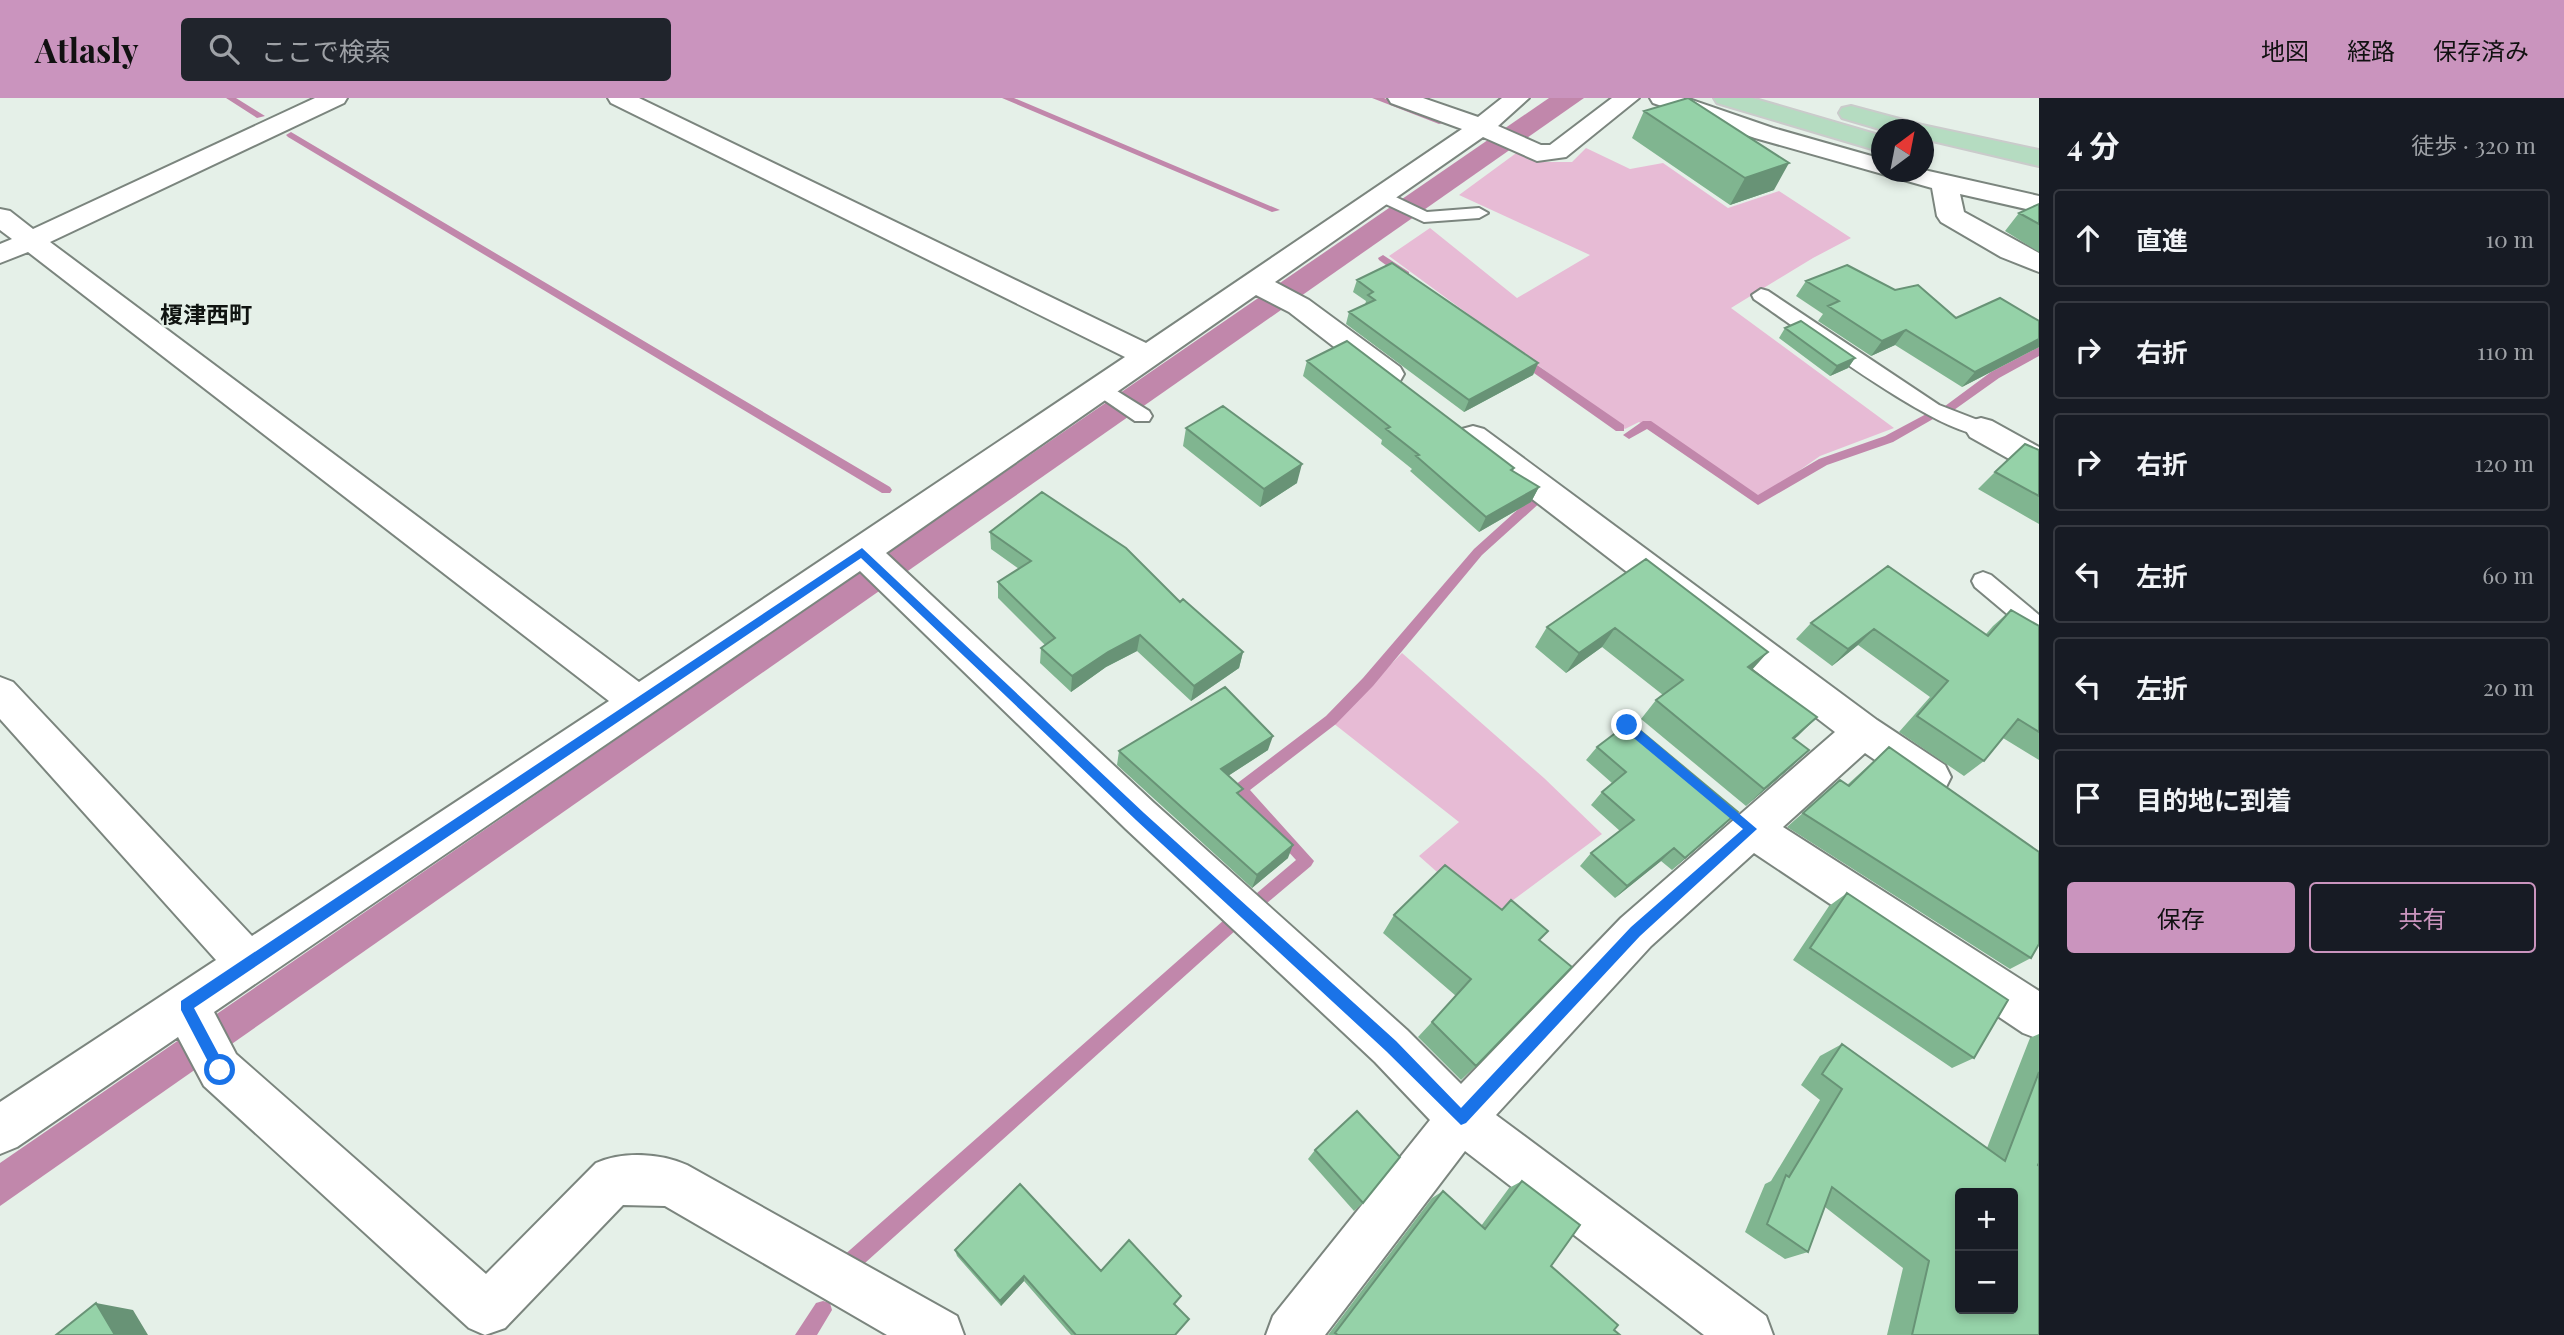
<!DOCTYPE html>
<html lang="ja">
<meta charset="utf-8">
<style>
body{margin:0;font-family:"Playfair Display","Noto Sans JP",serif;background:#20242c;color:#f1f3f6}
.controls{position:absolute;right:21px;bottom:21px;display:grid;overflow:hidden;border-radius:7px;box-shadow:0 4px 10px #0003}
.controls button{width:63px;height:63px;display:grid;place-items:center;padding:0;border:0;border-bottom:2px solid #363941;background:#171b24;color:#f1f3f6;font:35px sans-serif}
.compass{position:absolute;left:1871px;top:21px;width:63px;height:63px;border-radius:50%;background:#171b24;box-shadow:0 4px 10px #0003;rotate:32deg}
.stop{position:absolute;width:21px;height:21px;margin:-16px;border:5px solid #1a73e8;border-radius:50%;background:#fff}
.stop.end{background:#1a73e8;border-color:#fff;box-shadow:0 2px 7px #0008}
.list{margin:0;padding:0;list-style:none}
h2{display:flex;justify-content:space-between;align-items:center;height:91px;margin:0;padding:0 28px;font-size:30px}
h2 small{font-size:23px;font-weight:400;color:#9ea1a6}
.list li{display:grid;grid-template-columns:46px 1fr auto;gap:21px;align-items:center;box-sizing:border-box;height:98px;margin:0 14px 14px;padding:0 14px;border:2px solid #363941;border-radius:7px}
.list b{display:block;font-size:26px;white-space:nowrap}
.list em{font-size:23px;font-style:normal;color:#9ea1a6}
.actions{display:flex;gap:14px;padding:21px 28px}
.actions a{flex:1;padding:16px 0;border:2px solid #ca94be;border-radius:7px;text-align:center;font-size:24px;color:#ca94be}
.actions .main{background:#ca94be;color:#111}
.icon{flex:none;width:38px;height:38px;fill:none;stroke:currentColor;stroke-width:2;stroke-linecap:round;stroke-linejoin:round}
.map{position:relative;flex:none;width:2039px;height:1237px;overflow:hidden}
header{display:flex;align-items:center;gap:42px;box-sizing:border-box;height:98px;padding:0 35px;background:#ca94be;color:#111}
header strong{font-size:33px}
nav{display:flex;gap:38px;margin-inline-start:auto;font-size:24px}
.search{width:490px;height:63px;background:#20242c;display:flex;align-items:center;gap:18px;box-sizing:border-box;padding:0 24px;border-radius:7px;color:#9ea1a6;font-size:26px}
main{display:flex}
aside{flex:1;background:#171b24}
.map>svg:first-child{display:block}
.green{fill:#e7bbd5}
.water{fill:#c187ab}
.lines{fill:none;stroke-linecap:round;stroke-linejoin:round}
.stream{fill:#c187ab;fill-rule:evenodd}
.lane-casing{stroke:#7b857e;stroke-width:4}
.street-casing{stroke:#7b857e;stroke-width:4}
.primary-casing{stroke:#cacbcb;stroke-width:4}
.lane{fill:#fff;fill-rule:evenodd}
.street{fill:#fff;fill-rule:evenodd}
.primary{fill:#b5dcc1;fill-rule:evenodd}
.wall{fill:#80b590}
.shaded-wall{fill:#689376}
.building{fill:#95d2a8;stroke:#689376;stroke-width:2;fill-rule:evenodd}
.route{fill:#1a73e8}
.labels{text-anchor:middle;stroke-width:5;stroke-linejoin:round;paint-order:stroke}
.far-quarter-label{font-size:23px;font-weight:bold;fill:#101411;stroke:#e5f0e8}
</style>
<header>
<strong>Atlasly</strong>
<div class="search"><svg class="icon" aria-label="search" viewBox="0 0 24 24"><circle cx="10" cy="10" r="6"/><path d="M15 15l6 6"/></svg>ここで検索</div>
<nav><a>地図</a><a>経路</a><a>保存済み</a></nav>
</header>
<main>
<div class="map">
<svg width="2039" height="1237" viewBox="0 0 2039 1237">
<rect width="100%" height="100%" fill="#e5f0e8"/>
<path class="green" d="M 1586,50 L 1630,71 L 1663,65 L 1728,110 L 1779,93 L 1851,140 L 1813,160 L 1731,210 L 1894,330 L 1820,358 L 1756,403 L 1639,324 L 1625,331 L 1389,158 L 1430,130 L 1517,200 L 1590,157 L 1459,97 L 1519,53 L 1543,64 L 1572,64 Z
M 1402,555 L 1544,680 L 1602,736 L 1489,820 L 1419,758 L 1459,724 L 1333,625 Z"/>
<path class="water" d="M 1549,0 L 1584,0 L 0,1108 L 0,1065 Z"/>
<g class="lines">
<path class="stream" d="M 226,0 L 236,0 L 265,18 L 257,20 Z
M 1002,0 L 1014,0 L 1280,112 L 1272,114 Z
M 1372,0 L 1384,0 L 1447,24 L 1439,26 Z
M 291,34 L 890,389 L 892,392 L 890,395 L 882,395 L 288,39 L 286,37 Z
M 1383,157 L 1409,174 L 1409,178 L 1401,178 L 1379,162 L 1378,160 Z
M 2039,249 L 2039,258 L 1999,280 L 1947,317 L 1940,317 L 1893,344 L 1827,367 L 1758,407 L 1647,331 L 1629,341 L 1623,337 L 1643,323 L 1651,323 L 1758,397 L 1819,361 L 1885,338 L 1930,314 L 1937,314 L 1991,274 Z
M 1521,256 L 1624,327 L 1624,333 L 1616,333 L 1517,263 L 1515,260 Z
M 1539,395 L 1545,399 L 1543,402 L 1482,457 L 1373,588 L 1336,626 L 1250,692 L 1314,763 L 1311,768 L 1267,805 L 1262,807 L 1257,805 L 1254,800 L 1257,795 L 1296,762 L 1235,695 L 1233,691 L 1235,687 L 1326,618 L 1363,580 L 1474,451 L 1535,396 Z
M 1230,820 L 1236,822 L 1238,827 L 1236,832 L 856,1173 L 849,1175 L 842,1173 L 840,1166 L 842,1159 L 1224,822 Z
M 823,1203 L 830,1205 L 832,1212 L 817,1237 L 795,1237 L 816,1205 Z"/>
<g class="lane-casing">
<path id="lane" d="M 1381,92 L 1427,114 L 1479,110 L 1488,115 L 1479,120 L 1424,124 L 1375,101 L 1373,97 L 1375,93 Z
M 1761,191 L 1768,193 L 1939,307 L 1988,326 L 1991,331 L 1988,336 C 1950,347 1793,227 1754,201 L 1752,197 Z
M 1101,283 L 1149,313 L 1152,318 L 1149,323 L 1135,323 L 1094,295 L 1091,290 L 1094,285 Z
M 1983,474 L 1991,477 L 2039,517 L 2039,539 L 2031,536 L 1975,489 L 1972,483 L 1975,477 Z"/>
</g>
<g class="street-casing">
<path id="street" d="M 315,0 L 347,0 L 344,5 L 50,144 L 639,584 L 1125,259 L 611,5 L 608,0 L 639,0 L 1146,245 L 1462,31 L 1391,5 L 1388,0 L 1423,0 L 1478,19 L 1502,0 L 1529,0 L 1498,28 L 1541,47 L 1550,47 L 1612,0 L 1639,0 L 1566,59 L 1537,63 L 1483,39 L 1275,184 L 1309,202 L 1400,269 L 1404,276 L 1400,283 L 1389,286 L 1378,283 L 1289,214 L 1256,197 L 886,455 L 1154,705 L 1407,932 L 1461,986 L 1621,820 L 1835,634 L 1462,347 L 1457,339 L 1462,331 L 1473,328 L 1484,331 L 1877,622 L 1945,667 L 1951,679 L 1945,691 L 1931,696 L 1917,691 L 1865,655 L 1783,729 L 2039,893 L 2039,941 L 2023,935 L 1754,755 L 1651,848 L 1496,1017 L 1766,1218 L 1773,1237 L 1704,1237 L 1465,1053 L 1325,1237 L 1266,1237 L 1273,1218 L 1430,1022 L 1375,964 L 1126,731 L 860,473 L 214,914 L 236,956 L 486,1176 L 596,1065 C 623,1053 660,1055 687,1067 L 957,1218 L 964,1237 L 887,1237 L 665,1108 L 623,1107 L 505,1230 L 485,1237 L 469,1230 L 204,988 L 178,939 L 17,1049 L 0,1056 L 0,1004 L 216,862 L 0,621 L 0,579 L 13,584 L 252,838 L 609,603 L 28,154 L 0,165 L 0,146 L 12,141 L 0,132 L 0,111 L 10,113 L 33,131 Z
M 1650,0 L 1686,0 L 1773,30 L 1882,61 L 1882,74 L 1924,72 L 2039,98 L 2039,114 L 1960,96 L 1964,114 L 2039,155 L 2039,174 L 2001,159 L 1941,124 L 1937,118 L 1932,90 L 1755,40 L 1653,5 Z
M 1981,320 L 1992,323 L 2039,349 L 2039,375 L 2027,371 L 1970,339 L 1965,331 L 1970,323 Z"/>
</g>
<g class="primary-casing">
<path id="primary" d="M 1714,0 L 1752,0 L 1882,38 L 1882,54 L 1717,5 Z
M 1851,8 L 1922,27 L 2039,52 L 2039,68 L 1924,41 L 1924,32 L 1883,32 L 1842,20 L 1839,15 L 1842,10 Z"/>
</g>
<use href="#lane" class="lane"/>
<use href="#street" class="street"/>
<use href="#primary" class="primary"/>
</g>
<path class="wall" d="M 1644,13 L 1774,92 L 1730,107 L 1632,40 Z
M 2039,106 L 2039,154 L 2005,133 L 2019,115 Z
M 1357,182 L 1538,265 L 1533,277 L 1464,314 L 1346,226 L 1349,214 L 1365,207 L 1366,203 L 1353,194 Z
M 1806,183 L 1895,192 L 1956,220 L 2039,223 L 2039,249 L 1962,289 L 1895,247 L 1871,258 L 1818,223 L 1823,216 L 1796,198 Z
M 1785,230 L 1855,260 L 1848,270 L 1830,278 L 1779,240 Z
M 1307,263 L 1514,370 L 1513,373 L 1539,389 L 1531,404 L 1479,434 L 1410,373 L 1412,371 L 1381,346 L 1382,342 L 1303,278 Z
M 1186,330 L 1297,385 L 1260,409 L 1183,348 Z
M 2039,352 L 2039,426 L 1978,391 L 1995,374 Z
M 990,434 L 1180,504 L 1243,554 L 1239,570 L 1191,603 L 1137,553 L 1106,569 L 1071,594 L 1040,565 L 1041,550 L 1045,547 L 998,500 L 998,484 L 1019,471 L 991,451 Z
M 1646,461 L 1752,572 L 1794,641 L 1790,670 L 1746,708 L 1641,621 L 1656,602 L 1663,597 L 1602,549 L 1566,575 L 1535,549 L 1547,529 Z
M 2011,512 L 2039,528 L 2039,662 L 2003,640 L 1984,663 L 1964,678 L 1899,634 L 1930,599 L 1858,547 L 1832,568 L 1796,541 L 1811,525 L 1986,536 L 1993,528 Z
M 1597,649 L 1724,727 L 1672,772 L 1661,763 L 1615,800 L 1580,768 L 1591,755 L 1620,733 L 1591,707 L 1602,694 L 1612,685 L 1586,662 Z
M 1889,649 L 2031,860 L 2010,871 L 1787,729 L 1840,682 L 1847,687 Z
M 1268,652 L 1228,678 L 1240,699 L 1288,760 L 1252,790 L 1117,667 L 1119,653 Z
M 1847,795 L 1974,960 L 1952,970 L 1793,862 L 1829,808 Z
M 1394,817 L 1539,842 L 1476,968 L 1461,982 L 1418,939 L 1456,898 L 1383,835 Z
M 2039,936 L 2039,1065 L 2038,1067 L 2039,1237 L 1887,1237 L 1903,1170 L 1825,1109 L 1808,1154 L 1785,1161 L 1745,1134 L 1765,1086 L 1771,1083 L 1820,1002 L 1801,987 L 1820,958 L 1842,946 L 1987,1050 L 2030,940 Z
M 1315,1052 L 1363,1105 L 1354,1113 L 1308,1061 Z
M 1522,1083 L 1551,1168 L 1620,1237 L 1328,1237 L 1432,1100 L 1443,1093 L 1481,1128 L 1509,1090 Z
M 955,1152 L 1101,1173 L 1174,1206 L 1175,1237 L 1071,1237 L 1024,1183 L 1001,1208 L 957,1158 Z"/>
<path class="shaded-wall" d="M 1789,65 L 1774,92 L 1730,107 L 1745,80 Z
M 1906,232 L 1895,247 L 1871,258 L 1882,243 Z
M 2039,241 L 2039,249 L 1962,289 L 1975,274 Z
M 1855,260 L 1848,270 L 1830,278 L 1837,268 Z
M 1538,265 L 1533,277 L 1464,314 L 1469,302 Z
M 1302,366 L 1297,385 L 1260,409 L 1264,391 Z
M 1539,389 L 1531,404 L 1479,434 L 1486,419 Z
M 1615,530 L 1602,549 L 1566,575 L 1579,555 Z
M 1874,531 L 1858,547 L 1832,568 L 1848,551 Z
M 1140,537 L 1137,553 L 1106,569 L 1071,594 L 1072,578 L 1108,554 Z
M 1243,554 L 1239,570 L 1191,603 L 1194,588 Z
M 1768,554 L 1751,573 L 1748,569 Z
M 1817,619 L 1798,638 L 1774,658 L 1793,640 Z
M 1273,638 L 1268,652 L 1217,685 L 1221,671 Z
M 1809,652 L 1790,670 L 1746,708 L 1764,691 Z
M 1738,714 L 1724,727 L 1672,772 L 1685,760 Z
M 1293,747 L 1288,760 L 1252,790 L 1257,777 Z
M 1674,750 L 1661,763 L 1615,800 L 1627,788 Z
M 1024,1178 L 1024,1183 L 1001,1208 L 1000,1203 Z
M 96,1205 L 133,1212 L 148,1237 L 115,1237 Z"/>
<path class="building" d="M 1688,0 L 1789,65 L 1745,80 L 1644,13 Z
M 2039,106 L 2039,126 L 2019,115 Z
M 1392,165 L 1538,265 L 1469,302 L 1349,214 L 1375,202 L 1368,197 L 1373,194 L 1357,182 Z
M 1847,167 L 1895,192 L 1918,187 L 1956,220 L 2000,200 L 2039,223 L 2039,241 L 1975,274 L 1906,232 L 1882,243 L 1828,208 L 1839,203 L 1806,183 Z
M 1801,223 L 1855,260 L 1837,268 L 1785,230 Z
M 1347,243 L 1514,370 L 1511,372 L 1539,389 L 1486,419 L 1416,358 L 1419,357 L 1386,331 L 1390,329 L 1307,263 Z
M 1223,308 L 1302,366 L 1264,391 L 1186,330 Z
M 2025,346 L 2039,352 L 2039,398 L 1995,374 Z
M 1042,394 L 1126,450 L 1180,504 L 1183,501 L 1243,554 L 1194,588 L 1140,537 L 1108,554 L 1072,578 L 1041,550 L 1055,540 L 998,484 L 1031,463 L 990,434 Z
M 1646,461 L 1768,554 L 1748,569 L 1817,619 L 1793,640 L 1809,652 L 1764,691 L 1656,602 L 1683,582 L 1615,530 L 1579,555 L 1547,529 Z
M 1888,468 L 1988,538 L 2011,512 L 2039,528 L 2039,634 L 2018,621 L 1984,663 L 1917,618 L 1948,583 L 1874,531 L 1848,551 L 1811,525 Z
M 1225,589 L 1273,638 L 1221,671 L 1243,691 L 1237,695 L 1293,747 L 1257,777 L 1119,653 Z
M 1630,624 L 1738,714 L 1685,760 L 1674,750 L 1627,788 L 1591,755 L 1634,722 L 1602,694 L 1626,674 L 1597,649 Z
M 1889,649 L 2039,754 L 2039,846 L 2031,860 L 1803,715 L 1840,682 L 1849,688 Z
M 1445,767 L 1502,812 L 1511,802 L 1548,833 L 1539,842 L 1572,869 L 1476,968 L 1432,924 L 1471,881 L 1394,817 Z
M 1847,795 L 2008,902 L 1974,960 L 1810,850 Z
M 1842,946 L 2005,1063 L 2039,974 L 2039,1065 L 2038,1067 L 2039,1068 L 2039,1237 L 1912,1237 L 1929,1163 L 1832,1089 L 1808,1154 L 1767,1126 L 1786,1077 L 1789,1079 L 1842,991 L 1822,976 ZM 1960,1095 L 2013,1095 L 2013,1211 L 1960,1211 Z
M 1357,1013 L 1400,1059 L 1363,1105 L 1315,1052 Z
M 1522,1083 L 1580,1127 L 1551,1168 L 1618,1227 L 1614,1232 L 1620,1237 L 1338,1237 L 1335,1235 L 1443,1093 L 1485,1131 Z
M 1020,1086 L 1101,1173 L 1129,1142 L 1181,1198 L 1174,1206 L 1189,1221 L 1175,1237 L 1076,1237 L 1024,1178 L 1000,1203 L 955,1152 Z
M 96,1205 L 115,1237 L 56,1237 Z"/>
<path class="route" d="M 862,450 L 1144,715 L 1396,943 L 1461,1010 L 1631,829 L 1743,731 L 1623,631 L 1623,624 L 1631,624 L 1757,731 L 1640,838 L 1466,1025 L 1461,1027 L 1386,953 L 1136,722 L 861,460 L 194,910 L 227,972 L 220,979 L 215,977 L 181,912 L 181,903 Z"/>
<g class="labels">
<g class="far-quarter-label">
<text x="206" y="225">榎津西町</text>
</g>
</g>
</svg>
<div class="controls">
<button>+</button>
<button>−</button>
</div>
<svg class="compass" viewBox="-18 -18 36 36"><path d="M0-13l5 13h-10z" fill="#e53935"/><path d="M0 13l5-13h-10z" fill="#9ea1a6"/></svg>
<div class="stop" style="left:220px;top:972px"></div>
<div class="stop end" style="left:1627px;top:627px"></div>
</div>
<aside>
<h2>4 分<small>徒歩 · 320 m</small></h2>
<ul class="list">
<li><svg class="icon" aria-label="ahead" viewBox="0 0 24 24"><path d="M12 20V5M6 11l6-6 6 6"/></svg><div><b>直進</b></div><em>10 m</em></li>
<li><svg class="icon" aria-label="right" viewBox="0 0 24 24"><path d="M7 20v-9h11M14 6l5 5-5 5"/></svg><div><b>右折</b></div><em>110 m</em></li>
<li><svg class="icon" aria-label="right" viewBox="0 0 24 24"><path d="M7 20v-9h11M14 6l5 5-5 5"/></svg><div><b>右折</b></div><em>120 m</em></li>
<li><svg class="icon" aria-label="left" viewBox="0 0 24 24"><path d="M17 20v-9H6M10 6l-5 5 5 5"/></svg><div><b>左折</b></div><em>60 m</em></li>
<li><svg class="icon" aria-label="left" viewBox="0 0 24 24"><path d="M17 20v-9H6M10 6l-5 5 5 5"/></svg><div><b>左折</b></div><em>20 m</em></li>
<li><svg class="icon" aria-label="arrive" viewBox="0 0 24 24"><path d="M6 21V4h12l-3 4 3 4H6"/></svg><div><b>目的地に到着</b></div></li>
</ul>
<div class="actions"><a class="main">保存</a><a>共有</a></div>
</aside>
</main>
